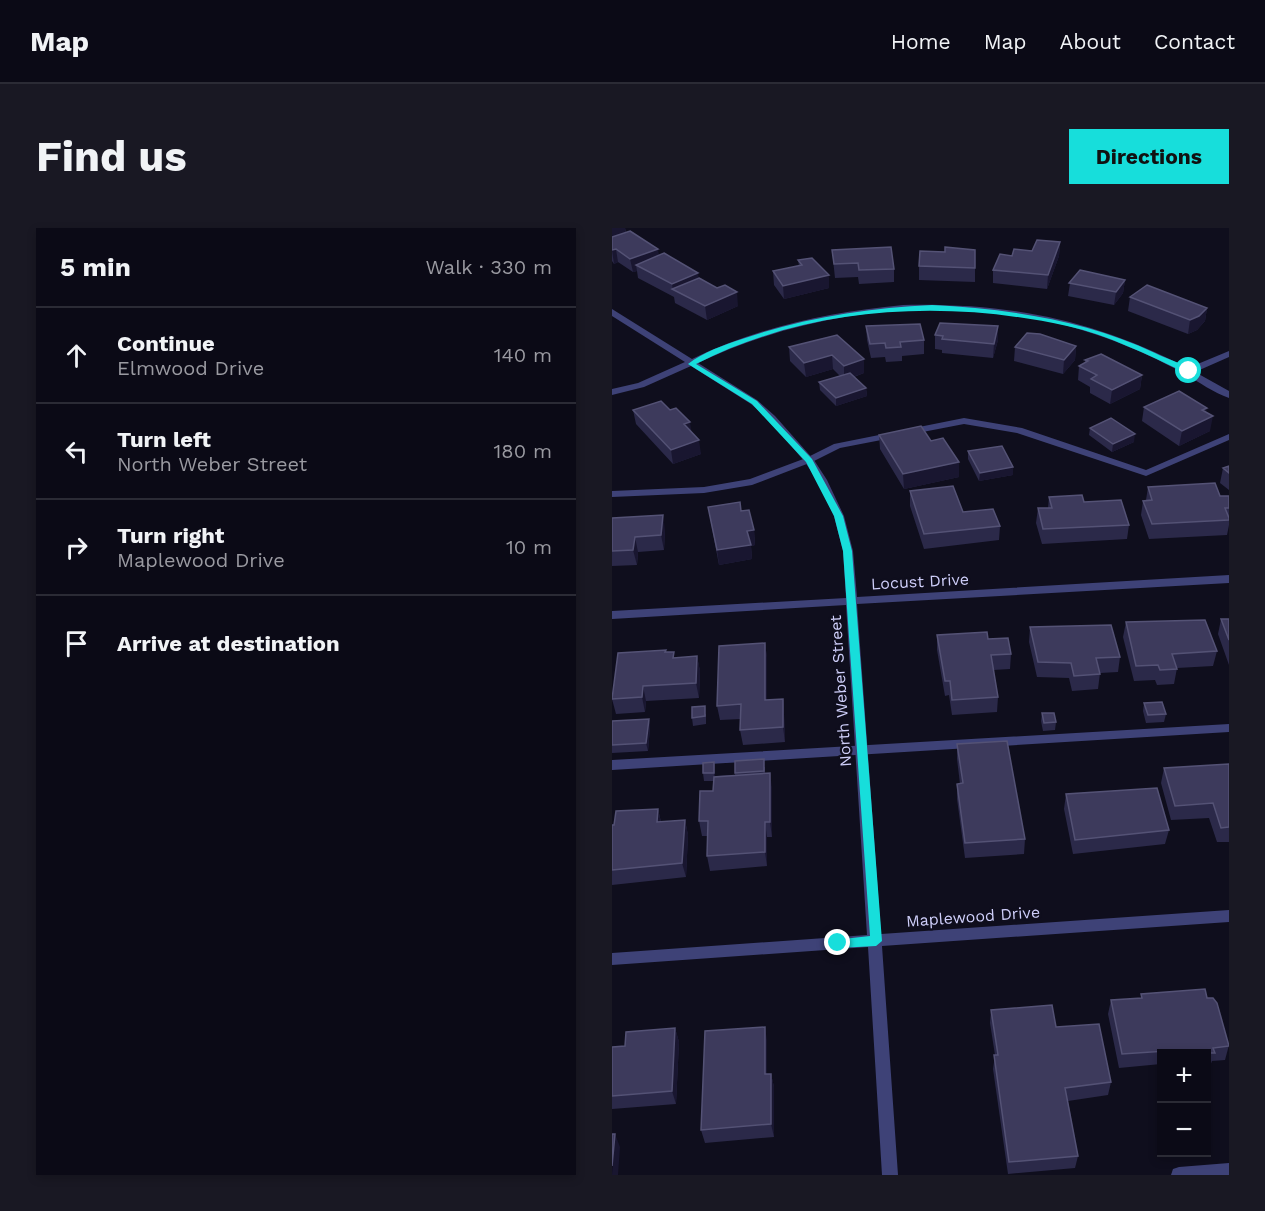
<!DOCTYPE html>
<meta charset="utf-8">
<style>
body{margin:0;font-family:"Work Sans",sans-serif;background:#191823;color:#f1f3f6}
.controls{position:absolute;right:18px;bottom:18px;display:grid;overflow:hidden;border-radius:0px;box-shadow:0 3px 9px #0003}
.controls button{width:54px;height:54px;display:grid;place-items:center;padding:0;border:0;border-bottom:2px solid #2b2b35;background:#0b0a16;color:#f1f3f6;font:30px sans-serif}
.stop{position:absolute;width:18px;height:18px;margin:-14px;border:4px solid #17dedb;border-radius:50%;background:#fff}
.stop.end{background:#17dedb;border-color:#fff;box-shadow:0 2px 6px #0008}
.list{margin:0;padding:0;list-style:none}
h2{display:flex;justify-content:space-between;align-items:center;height:78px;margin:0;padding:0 24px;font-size:26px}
h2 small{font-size:20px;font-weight:400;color:#9a9aa1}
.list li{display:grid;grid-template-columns:39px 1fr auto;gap:18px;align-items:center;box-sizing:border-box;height:96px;padding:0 24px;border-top:2px solid #2b2b35}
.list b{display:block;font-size:22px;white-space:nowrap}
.list p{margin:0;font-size:20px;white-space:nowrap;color:#9a9aa1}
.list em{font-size:20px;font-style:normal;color:#9a9aa1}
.icon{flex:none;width:33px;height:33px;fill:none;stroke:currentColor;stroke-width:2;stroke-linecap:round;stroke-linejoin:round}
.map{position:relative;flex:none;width:617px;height:947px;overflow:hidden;border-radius:0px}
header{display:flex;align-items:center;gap:36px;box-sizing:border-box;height:84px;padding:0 30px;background:#0b0a16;border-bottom:2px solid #2b2b35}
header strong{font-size:28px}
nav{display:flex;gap:33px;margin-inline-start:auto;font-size:21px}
.intro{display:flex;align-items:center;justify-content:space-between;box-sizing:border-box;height:144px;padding:0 36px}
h1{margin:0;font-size:42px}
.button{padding:15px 27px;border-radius:0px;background:#17dedb;color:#111;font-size:21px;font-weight:700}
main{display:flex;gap:36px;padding:0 36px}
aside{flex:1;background:#0b0a16;border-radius:0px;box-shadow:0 3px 9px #0003}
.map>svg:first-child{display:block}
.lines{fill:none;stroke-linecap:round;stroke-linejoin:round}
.lane{fill:#3e4277;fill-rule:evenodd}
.street{fill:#3e4277;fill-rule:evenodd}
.wall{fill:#2b2949}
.shaded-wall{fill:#191630}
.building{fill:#3d3a5c;stroke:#545275;stroke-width:1.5}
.route{fill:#17dedb}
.labels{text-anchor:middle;stroke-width:4.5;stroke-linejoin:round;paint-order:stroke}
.street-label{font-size:16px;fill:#cfcffa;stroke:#0f0e1d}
</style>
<header>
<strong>Map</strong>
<nav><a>Home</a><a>Map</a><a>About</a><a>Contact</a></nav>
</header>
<div class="intro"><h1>Find us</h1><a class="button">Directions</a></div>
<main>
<aside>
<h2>5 min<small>Walk · 330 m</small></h2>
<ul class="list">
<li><svg class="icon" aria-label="ahead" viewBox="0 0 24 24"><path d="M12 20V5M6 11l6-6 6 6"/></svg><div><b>Continue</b><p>Elmwood Drive</p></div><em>140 m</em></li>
<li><svg class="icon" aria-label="left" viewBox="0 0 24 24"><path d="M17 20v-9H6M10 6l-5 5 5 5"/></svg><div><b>Turn left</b><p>North Weber Street</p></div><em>180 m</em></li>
<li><svg class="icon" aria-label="right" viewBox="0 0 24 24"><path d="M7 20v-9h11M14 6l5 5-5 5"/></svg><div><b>Turn right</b><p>Maplewood Drive</p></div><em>10 m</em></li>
<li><svg class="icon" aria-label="arrive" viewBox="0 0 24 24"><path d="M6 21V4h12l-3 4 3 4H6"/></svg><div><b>Arrive at destination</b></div></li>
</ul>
</aside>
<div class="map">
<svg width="617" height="947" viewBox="0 0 617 947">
<rect width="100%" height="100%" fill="#0f0e1d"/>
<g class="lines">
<path class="lane" d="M 352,190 L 410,200 L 534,242 L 617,206 L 617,212 L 534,248 L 405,205 L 352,196 L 228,220 L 200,234 L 140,257 L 92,265 L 0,269 L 0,263 L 92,259 L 138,251 L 194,230 L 222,216 Z
M 617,496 L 617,504 L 0,542 L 0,532 Z
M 617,935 L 617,947 L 559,947 L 561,941 L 567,939 Z"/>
<path class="street" d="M 291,77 C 398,75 480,91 576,140 L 617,123 L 617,129 L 583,144 L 617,163 L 617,170 C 602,165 587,154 573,146 C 548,132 521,120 494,110 C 365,62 210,76 86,135 L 145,172 L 163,188 L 202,232 L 215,252 L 232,288 L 241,323 L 245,369 L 617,347 L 617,355 L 245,376 L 269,706 L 617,682 L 617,694 L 270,718 L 286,947 L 270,947 L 256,719 L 0,737 L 0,725 L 255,707 L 234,377 L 0,391 L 0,383 L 234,370 L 231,323 L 222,288 L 205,252 L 193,234 L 157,192 L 139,176 L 79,138 L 32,159 L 0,167 L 0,161 L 26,155 L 73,134 L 0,88 L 0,81 L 80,131 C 147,99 217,84 291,77 Z"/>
</g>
<path class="wall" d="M 0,0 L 13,0 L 14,4 L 47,28 L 87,50 L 126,78 L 95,92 L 63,75 L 62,69 L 26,50 L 25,43 L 21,44 L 6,34 L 2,36 L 0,33 Z
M 448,14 L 447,28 L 435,61 L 381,55 L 381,42 L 400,28 Z
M 220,22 L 282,41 L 282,54 L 247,56 L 246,49 L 223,50 Z
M 363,22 L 363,54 L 307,52 L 307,38 L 333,24 Z
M 186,32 L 217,47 L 217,60 L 172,71 L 162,57 L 161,43 L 187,38 Z
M 513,52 L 511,65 L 502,77 L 456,68 L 458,55 Z
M 518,69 L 595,80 L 593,93 L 585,102 L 576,106 L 516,83 Z
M 254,98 L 312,112 L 312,126 L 290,128 L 290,133 L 274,134 L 273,129 L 259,130 L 255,112 Z
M 386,98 L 386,112 L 381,130 L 330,125 L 330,122 L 323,121 L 323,107 Z
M 225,107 L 252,145 L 242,149 L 254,160 L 255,168 L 224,178 L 208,162 L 207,154 L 228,148 L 221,141 L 194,149 L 178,133 L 177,119 Z
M 464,118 L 463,132 L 451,146 L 402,133 L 403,119 Z
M 473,132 L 530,147 L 528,161 L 498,176 L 478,165 L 478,159 L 466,152 L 467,138 L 473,135 Z
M 532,179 L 594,184 L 598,203 L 567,218 L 530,193 Z
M 21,182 L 79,204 L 89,226 L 61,236 L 24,196 Z
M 478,200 L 522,214 L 500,224 L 477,207 Z
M 267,207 L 319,213 L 347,234 L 347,249 L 292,261 L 268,221 Z
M 356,223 L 401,247 L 367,253 L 356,231 Z
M 617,238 L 617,262 L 608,255 L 611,240 Z
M 536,259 L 608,268 L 617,268 L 617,297 L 615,307 L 537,311 L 529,287 L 531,273 L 534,272 Z
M 298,263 L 351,284 L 388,298 L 387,312 L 312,321 L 298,278 Z
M 437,269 L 472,274 L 517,297 L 515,311 L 430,316 L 424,295 L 426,280 L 436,280 Z
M 96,279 L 129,283 L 142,302 L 143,317 L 139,318 L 140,331 L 107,337 Z
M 0,290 L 53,302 L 52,322 L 26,324 L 25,337 L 0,338 Z
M 609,391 L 617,391 L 617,437 L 606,406 Z
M 514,394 L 605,423 L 601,438 L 565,440 L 562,456 L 545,457 L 543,452 L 522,453 L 511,409 Z
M 418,399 L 508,429 L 506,444 L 488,445 L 486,461 L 460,463 L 457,450 L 425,449 L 417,414 Z
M 325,407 L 376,411 L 399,426 L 398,441 L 381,442 L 386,469 L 385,484 L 340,487 L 337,467 L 333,468 L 325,422 Z
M 153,415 L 155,430 L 155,472 L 171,471 L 172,486 L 173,514 L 131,517 L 128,502 L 129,491 L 108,492 L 105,478 Z
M 54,422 L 54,424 L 63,430 L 85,428 L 88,443 L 87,470 L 34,473 L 33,484 L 4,486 L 0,471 Z
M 532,475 L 554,486 L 552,494 L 534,495 L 531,483 Z
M 430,485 L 444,494 L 443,502 L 431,503 L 429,493 Z
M 94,486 L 94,496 L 81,498 L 80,490 Z
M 37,491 L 38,499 L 36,523 L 0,525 L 0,493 Z
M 345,516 L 413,611 L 412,626 L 353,630 L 345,571 L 345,556 L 348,556 L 345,531 Z
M 102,534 L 103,542 L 103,548 L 123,547 L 123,545 L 153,539 L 153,545 L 160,560 L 160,609 L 155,609 L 155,638 L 98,643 L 95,628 L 96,608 L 90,608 L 87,593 L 101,563 L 102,553 L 92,553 L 91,545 Z
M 617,536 L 617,614 L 605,614 L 597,590 L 559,592 L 549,555 L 552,540 Z
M 454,566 L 557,602 L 553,616 L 461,626 L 452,581 Z
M 46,581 L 49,594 L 73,592 L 76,607 L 74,649 L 0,657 L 0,597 Z
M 529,766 L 595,770 L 617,817 L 613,832 L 600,833 L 598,838 L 594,838 L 594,825 L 549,825 L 549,836 L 507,840 L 496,786 L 499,772 L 529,770 Z
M 379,782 L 444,799 L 499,854 L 496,867 L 456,873 L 466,928 L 463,940 L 396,946 L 381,841 L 383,827 L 378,795 Z
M 63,800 L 67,814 L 64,876 L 0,881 L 0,819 L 13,818 Z
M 155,812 L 155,846 L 159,846 L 162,859 L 162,909 L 93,915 L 89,902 Z"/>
<path class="shaded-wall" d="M 0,0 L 13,0 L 15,10 L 0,13 Z
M 448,14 L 447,28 L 435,61 L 436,47 Z
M 4,21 L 6,34 L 2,36 L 0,22 Z
M 46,21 L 48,35 L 24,37 L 25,43 L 21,44 L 18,31 Z
M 86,45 L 88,58 L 61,62 L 60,56 Z
M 217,47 L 217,60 L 172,71 L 171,58 Z
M 513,52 L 511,65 L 502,77 L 504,64 Z
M 125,64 L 126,78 L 95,92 L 93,78 Z
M 595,80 L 593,93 L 585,102 L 576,106 L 578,92 Z
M 386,98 L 386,112 L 381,130 L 382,116 Z
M 464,118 L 463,132 L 451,146 L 452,132 Z
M 220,127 L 221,141 L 194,149 L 192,135 Z
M 252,131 L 252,145 L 232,152 L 232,138 Z
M 530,147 L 528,161 L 498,176 L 500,162 Z
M 254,160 L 255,168 L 224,178 L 224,170 Z
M 595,180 L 592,193 L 601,188 L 598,203 L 567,218 L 570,203 L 590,182 Z
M 78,194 L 80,208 L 72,196 Z
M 523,206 L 522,214 L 500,224 L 501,216 Z
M 87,212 L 89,226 L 61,236 L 59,222 Z
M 347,234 L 347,249 L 292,261 L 291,246 Z
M 401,239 L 401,247 L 367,253 L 368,245 Z
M 51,287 L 53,302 L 52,322 L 49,307 Z
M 142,302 L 143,317 L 139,318 L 140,331 L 107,337 L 105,322 L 135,303 Z
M 23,309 L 26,324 L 25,337 L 21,322 Z
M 153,415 L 155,430 L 155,487 L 153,472 Z
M 85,428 L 88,443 L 87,470 L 84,455 Z
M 31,458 L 34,473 L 33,484 L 30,469 Z
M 171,471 L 172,486 L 173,514 L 171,499 Z
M 37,491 L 38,499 L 36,523 L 34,515 Z
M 102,534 L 103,542 L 103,553 L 102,545 Z
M 158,545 L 160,560 L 160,609 L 158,594 Z
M 46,581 L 49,595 L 45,594 Z
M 73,592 L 76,607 L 74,649 L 70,635 Z
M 153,594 L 155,609 L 155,638 L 153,624 Z
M 153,799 L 155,812 L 155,860 L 153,846 Z
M 63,800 L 67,814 L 64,876 L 60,863 Z
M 159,846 L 162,859 L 162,909 L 159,896 Z
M 3,906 L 8,919 L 6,947 L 0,947 Z"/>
<path class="building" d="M 18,3 L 46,21 L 18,31 L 4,21 L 0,22 L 0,9 Z
M 425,12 L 448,14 L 436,47 L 381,42 L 388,26 L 400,28 L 402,21 L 420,23 Z
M 279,19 L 282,41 L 247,42 L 246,35 L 222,36 L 220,22 Z
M 333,19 L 363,22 L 363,40 L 307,38 L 308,23 L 333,24 Z
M 52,25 L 86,45 L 60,56 L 24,37 Z
M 200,30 L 217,47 L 171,58 L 161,43 L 190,37 L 186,32 Z
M 468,42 L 513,52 L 504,64 L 457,55 Z
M 87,50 L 105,60 L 113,57 L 125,64 L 93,78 L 60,61 Z
M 535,57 L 595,80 L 587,88 L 578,92 L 518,69 Z
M 328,95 L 386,98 L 382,116 L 330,111 L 331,108 L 323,107 Z
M 308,96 L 312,112 L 288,114 L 289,119 L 274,120 L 273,115 L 258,116 L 254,98 Z
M 415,105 L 428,106 L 464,118 L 452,132 L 403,119 Z
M 225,107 L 252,131 L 232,138 L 220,127 L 192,135 L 177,119 Z
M 489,126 L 530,147 L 500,162 L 479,151 L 485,147 L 467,138 L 476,133 L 473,132 Z
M 238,145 L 254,160 L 224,170 L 207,154 Z
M 567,163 L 595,180 L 590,182 L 601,188 L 570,203 L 532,179 Z
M 49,173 L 58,182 L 64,180 L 78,194 L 72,196 L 87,212 L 59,222 L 21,182 Z
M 499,190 L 523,206 L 501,216 L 478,200 Z
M 309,198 L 319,213 L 331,210 L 347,234 L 291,246 L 267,207 Z
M 390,218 L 401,239 L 368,245 L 356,223 Z
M 617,238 L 617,245 L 611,240 Z
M 603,255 L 608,268 L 617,268 L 617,280 L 613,280 L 617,290 L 617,292 L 540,296 L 531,273 L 540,272 L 536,259 Z
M 341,258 L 351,284 L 381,281 L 388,298 L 312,306 L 298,263 Z
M 470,267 L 472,274 L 509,272 L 517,297 L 431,301 L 426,280 L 440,280 L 437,269 Z
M 128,274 L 129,283 L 137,282 L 142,302 L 135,303 L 139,317 L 105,322 L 96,279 Z
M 51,287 L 49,307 L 23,309 L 21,322 L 0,323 L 0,290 Z
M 609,391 L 617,391 L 617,412 Z
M 593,392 L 605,423 L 560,426 L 565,441 L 548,442 L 546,437 L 524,438 L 514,394 Z
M 499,397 L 508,429 L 484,430 L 488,446 L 462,448 L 459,435 L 426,434 L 418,399 Z
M 375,404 L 376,411 L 396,410 L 399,426 L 379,427 L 386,469 L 340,472 L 338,453 L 333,453 L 325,407 Z
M 153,415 L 153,472 L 171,471 L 171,499 L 128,502 L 129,476 L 105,478 L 107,418 Z
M 54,422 L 53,424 L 62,424 L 61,430 L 85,428 L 84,455 L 31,458 L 30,469 L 0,471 L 6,425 Z
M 550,474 L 554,486 L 536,487 L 532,475 Z
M 93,478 L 93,488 L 80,490 L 80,479 Z
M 430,485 L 442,485 L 444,494 L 432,495 Z
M 37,491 L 34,515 L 0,517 L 0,493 Z
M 395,513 L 413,611 L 353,615 L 345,556 L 351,555 L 345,516 Z
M 152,531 L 152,543 L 123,545 L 123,533 Z
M 102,534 L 102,545 L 91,545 L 91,535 Z
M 617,536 L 617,599 L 609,600 L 601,575 L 563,578 L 552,540 Z
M 158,545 L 158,594 L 153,594 L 153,624 L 95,628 L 96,593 L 87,593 L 88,563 L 101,563 L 102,549 Z
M 545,560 L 557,602 L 463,612 L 454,566 Z
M 46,581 L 45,594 L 73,592 L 70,635 L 0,642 L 0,597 L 2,597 L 4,583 Z
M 593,761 L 595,770 L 601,770 L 605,775 L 617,818 L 601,820 L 603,825 L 570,825 L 569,822 L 510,826 L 499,772 L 530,770 L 529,766 Z
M 440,777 L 444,799 L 487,796 L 499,854 L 453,860 L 466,928 L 397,934 L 382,827 L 386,827 L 379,782 Z
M 153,799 L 153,846 L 159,846 L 159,896 L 89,902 L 93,803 Z
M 63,800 L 60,863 L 0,868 L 0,819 L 13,818 L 14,804 Z
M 0,906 L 3,906 L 0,938 Z"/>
<path class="route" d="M 320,77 C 397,81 473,92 543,125 C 555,131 570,135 580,143 L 574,145 C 536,127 496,107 455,98 C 332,71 198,78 84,136 L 145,173 L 200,231 L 231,288 L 240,323 L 270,713 L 264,718 L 226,720 L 220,715 L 222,712 L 258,708 L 231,323 L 222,288 L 194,234 L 140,176 L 76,136 C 91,124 112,117 130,111 C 191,90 256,80 320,77 Z"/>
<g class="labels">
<g class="street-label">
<text transform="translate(308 353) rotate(-3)" y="6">Locust Drive</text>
<text transform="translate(228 463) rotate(-94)" y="6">North Weber Street</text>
<text transform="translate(361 688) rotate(-4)" y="6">Maplewood Drive</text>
</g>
</g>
</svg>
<div class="controls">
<button>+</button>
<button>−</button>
</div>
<div class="stop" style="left:577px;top:143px"></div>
<div class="stop end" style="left:226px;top:715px"></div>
</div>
</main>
